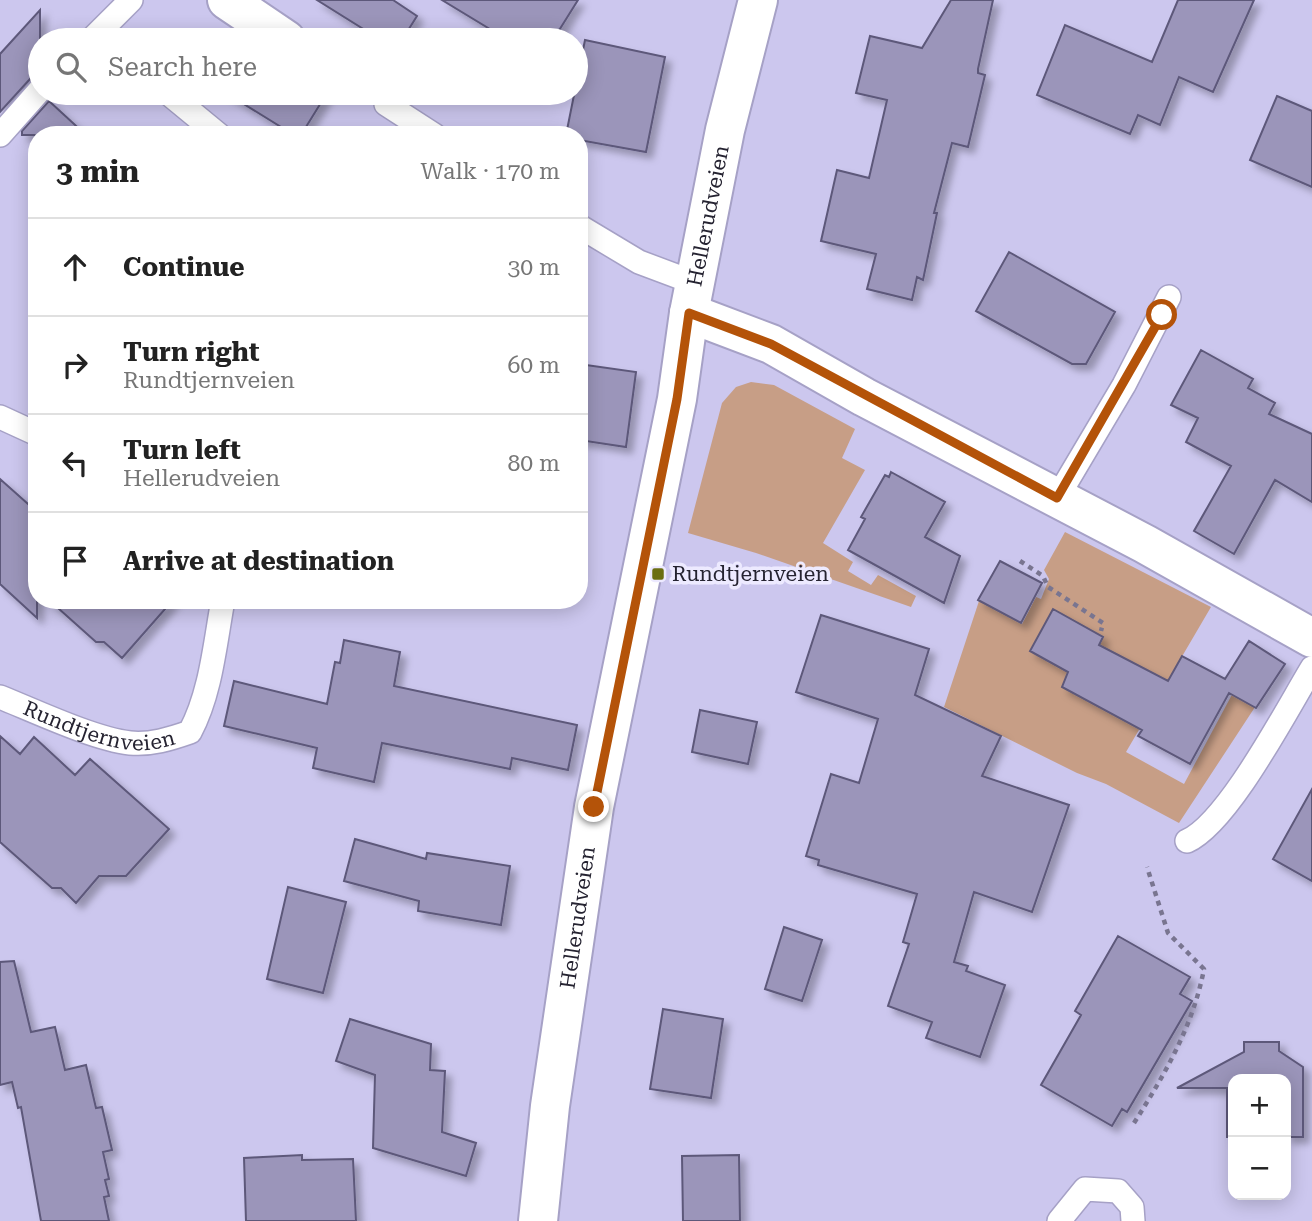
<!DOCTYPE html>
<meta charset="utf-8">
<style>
body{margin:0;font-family:"Roboto Serif",serif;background:#f6f6f6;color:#222}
.controls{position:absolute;right:21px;bottom:21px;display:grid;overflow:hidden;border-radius:14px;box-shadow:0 4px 18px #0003}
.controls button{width:63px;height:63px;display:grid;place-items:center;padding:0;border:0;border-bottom:2px solid #e0e0e0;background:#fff;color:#222;font:35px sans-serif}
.stop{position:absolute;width:21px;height:21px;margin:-16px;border:5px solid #b45309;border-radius:50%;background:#fff}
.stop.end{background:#b45309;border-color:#fff;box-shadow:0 2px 7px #0008}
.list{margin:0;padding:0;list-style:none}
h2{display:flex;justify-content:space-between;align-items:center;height:91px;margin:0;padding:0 28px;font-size:30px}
h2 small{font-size:23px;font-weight:400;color:#767676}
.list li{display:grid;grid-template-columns:46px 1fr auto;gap:21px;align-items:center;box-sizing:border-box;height:98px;padding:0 28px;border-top:2px solid #e0e0e0}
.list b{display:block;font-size:26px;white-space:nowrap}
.list p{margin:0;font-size:23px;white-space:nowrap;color:#767676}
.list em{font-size:23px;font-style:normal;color:#767676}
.icon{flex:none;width:38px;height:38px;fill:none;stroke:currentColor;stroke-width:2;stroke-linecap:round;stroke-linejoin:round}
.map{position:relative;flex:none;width:1312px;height:1221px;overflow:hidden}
.search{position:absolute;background:#fff;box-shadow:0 4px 18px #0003;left:28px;top:28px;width:560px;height:77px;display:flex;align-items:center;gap:18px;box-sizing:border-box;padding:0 24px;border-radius:38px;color:#767676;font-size:26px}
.panel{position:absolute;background:#fff;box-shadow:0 4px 18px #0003;left:28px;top:126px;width:560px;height:483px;border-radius:28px}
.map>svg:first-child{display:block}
.green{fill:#c79e86}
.building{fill:#9b95ba;stroke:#5d587a;stroke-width:2;filter:url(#shadow)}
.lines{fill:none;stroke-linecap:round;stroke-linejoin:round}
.service-casing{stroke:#a6a1c6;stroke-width:26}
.minor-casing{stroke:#a6a1c6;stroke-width:42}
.path{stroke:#797590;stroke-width:4.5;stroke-dasharray:5 5;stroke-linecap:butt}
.service{stroke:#fff;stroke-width:23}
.minor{stroke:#fff;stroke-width:38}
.route{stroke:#b45309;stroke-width:9}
.poi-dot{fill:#6b6e12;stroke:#edeaff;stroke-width:2.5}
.labels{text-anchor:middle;stroke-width:7;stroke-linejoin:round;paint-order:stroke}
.street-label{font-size:21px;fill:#252331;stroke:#edeaff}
.poi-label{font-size:21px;fill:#252331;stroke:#edeaff;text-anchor:start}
</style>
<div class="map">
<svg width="1312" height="1221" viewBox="0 0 1312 1221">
<defs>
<filter id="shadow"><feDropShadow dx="6" dy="6" stdDeviation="3.5" flood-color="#0004"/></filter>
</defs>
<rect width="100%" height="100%" fill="#ccc7ee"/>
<path class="green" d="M 751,382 L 774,385 L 855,429 L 842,458 L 865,470 L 823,543 L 853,562 L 848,571 L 871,585 L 878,575 L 916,596 L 911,607 L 756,553 L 688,533 L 722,403 L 736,387 Z
M 1065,532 L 1211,607 L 1126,752 L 1184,784 L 1235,689 L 1257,704 L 1179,823 L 1106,784 L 1077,773 L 944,707 L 979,601 L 1022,624 L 1036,597 L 1041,599 L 1049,579 L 1044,570 Z"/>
<path class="building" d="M 317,0 L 393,0 L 417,16 L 402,40 L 381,40 Z
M 442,0 L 578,0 L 553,40 L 508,40 Z
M 951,0 L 993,0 L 978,69 L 978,73 L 985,75 L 968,147 L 952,143 L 934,213 L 937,213 L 923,280 L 917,277 L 912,300 L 867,289 L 876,254 L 821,241 L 837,170 L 869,178 L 887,100 L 856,93 L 870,36 L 922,48 Z
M 1178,0 L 1254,0 L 1213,92 L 1179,77 L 1160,125 L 1138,115 L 1130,134 L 1037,95 L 1065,25 L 1152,62 Z
M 40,10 L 40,68 L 0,112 L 0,54 Z
M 585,40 L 665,57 L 646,152 L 579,140 L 579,135 L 566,135 Z
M 226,93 L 327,93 L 301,135 L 294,135 Z
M 1277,96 L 1312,111 L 1312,187 L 1250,160 Z
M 49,101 L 86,135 L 22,135 L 22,131 Z
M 1009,252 L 1115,312 L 1086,364 L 1072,364 L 976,311 Z
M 1201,350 L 1253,379 L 1248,388 L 1275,403 L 1269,414 L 1312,434 L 1312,502 L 1275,480 L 1234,554 L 1194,531 L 1231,466 L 1186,442 L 1198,418 L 1171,405 Z
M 579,364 L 636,372 L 626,447 L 579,440 Z
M 891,472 L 945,502 L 925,537 L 960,556 L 944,603 L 848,550 L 865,519 L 861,517 L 885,475 L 889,477 Z
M 0,479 L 37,512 L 37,618 L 0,584 Z
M 1000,561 L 1042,583 L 1021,623 L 978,600 Z
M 49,600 L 173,600 L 122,658 L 104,642 L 96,642 Z
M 1053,609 L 1103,637 L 1099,645 L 1168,681 L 1182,656 L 1225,679 L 1249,641 L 1285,664 L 1256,708 L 1229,693 L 1190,764 L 1138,736 L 1142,730 L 1062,687 L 1068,672 L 1030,651 Z
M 821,615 L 929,649 L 915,695 L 1001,736 L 982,776 L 1069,805 L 1032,912 L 974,892 L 954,962 L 968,966 L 966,971 L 1005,985 L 980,1057 L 926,1038 L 932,1022 L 888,1006 L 909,944 L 903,942 L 917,894 L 818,865 L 819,860 L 806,856 L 831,774 L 859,783 L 878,719 L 796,692 Z
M 344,640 L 400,652 L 394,686 L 577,725 L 568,770 L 512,758 L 510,769 L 382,743 L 374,782 L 313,768 L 317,748 L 224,726 L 234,681 L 327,704 L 335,662 L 340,663 Z
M 700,710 L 757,722 L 748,764 L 692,752 Z
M 0,736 L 20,754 L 34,737 L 75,775 L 90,759 L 169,829 L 126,876 L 99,876 L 76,903 L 61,888 L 52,888 L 0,842 Z
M 1312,789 L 1312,881 L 1273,859 Z
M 355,839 L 426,859 L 427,853 L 510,866 L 501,925 L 418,911 L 419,901 L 344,881 Z
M 288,887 L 346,902 L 323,993 L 267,979 Z
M 784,927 L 822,940 L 802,1001 L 765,989 Z
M 1118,936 L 1190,977 L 1180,994 L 1192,1001 L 1127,1112 L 1122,1109 L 1112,1126 L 1041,1085 L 1081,1015 L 1075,1011 Z
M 14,961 L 31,1032 L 55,1027 L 65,1070 L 86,1065 L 96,1108 L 102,1107 L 112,1150 L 103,1152 L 109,1179 L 105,1180 L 109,1196 L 104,1197 L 109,1221 L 41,1221 L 21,1107 L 18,1108 L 12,1082 L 0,1085 L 0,962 Z
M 663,1009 L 723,1019 L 711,1098 L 650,1089 Z
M 350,1019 L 431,1044 L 430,1070 L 445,1071 L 442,1132 L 476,1143 L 466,1176 L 373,1148 L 375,1075 L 336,1061 Z
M 1244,1042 L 1279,1042 L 1279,1051 L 1303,1067 L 1303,1137 L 1286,1137 L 1286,1079 L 1233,1079 L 1233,1137 L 1227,1137 L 1227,1088 L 1177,1088 L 1244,1052 Z
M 302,1155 L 302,1160 L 353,1159 L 356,1221 L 246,1221 L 244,1158 Z
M 739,1155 L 740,1221 L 683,1221 L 682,1156 Z"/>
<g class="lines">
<g class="service-casing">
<g id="service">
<path d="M 91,40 L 131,0"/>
<path d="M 168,93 L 219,135"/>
<path d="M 386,104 L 434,135"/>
<path d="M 0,135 L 40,90"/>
<path d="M 579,226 L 639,262 L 695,283"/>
<path d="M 0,417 L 37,434"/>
<path d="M 1057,498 L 1124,385 L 1169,297"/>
<path id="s1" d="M 0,697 C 35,711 94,739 130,743 C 151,745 170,739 190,732 C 211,693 215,643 223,600"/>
<path d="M 1187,841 C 1228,823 1287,709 1312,668"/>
<path d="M 1059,1221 L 1085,1189 L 1118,1191 L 1132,1207 L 1133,1221"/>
</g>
</g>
<g class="minor-casing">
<g id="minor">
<path d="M 227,0 L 286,40"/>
<path d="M 689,313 L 771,344 L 864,397 L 1145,544 L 1312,638"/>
<path id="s2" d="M 538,1221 L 550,1106 L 594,807 L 677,399 L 689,313 L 725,130 L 758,0"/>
</g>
</g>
<path class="path" d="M 1020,561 L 1043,576 L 1048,587 L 1103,623 L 1101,631
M 1134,1123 C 1165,1074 1193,1026 1204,969 L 1168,933 L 1147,867"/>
<use href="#service" class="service"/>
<use href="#minor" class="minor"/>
</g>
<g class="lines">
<path class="route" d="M 594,807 L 677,399 L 689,313 L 771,344 L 1057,498 L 1162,315"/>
</g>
<rect class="poi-dot" x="651" y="567" width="14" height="14" rx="3.5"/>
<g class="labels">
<g class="street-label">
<text dy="7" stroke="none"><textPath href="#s2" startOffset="1020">Hellerudveien</textPath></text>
<text dy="7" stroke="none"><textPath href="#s1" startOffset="105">Rundtjernveien</textPath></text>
<text dy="7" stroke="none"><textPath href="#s2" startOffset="306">Hellerudveien</textPath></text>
</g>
<g class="poi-label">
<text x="672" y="581">Rundtjernveien</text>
</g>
</g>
</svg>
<div class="controls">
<button>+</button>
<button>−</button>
</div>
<div class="stop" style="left:1162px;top:315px"></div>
<div class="stop end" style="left:594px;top:807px"></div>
<div class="search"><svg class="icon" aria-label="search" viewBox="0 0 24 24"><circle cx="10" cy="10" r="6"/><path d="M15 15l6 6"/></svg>Search here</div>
<section class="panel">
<h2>3 min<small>Walk · 170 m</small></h2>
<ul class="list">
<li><svg class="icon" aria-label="ahead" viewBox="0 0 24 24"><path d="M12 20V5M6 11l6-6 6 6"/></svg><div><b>Continue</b></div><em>30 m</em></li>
<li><svg class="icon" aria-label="right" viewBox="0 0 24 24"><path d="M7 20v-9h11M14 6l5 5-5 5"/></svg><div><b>Turn right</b><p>Rundtjernveien</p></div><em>60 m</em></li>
<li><svg class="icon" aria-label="left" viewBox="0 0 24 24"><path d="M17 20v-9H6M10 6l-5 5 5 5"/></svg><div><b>Turn left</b><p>Hellerudveien</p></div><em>80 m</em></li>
<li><svg class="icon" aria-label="arrive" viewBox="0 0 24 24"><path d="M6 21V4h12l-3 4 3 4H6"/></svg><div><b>Arrive at destination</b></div></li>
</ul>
</section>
</div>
